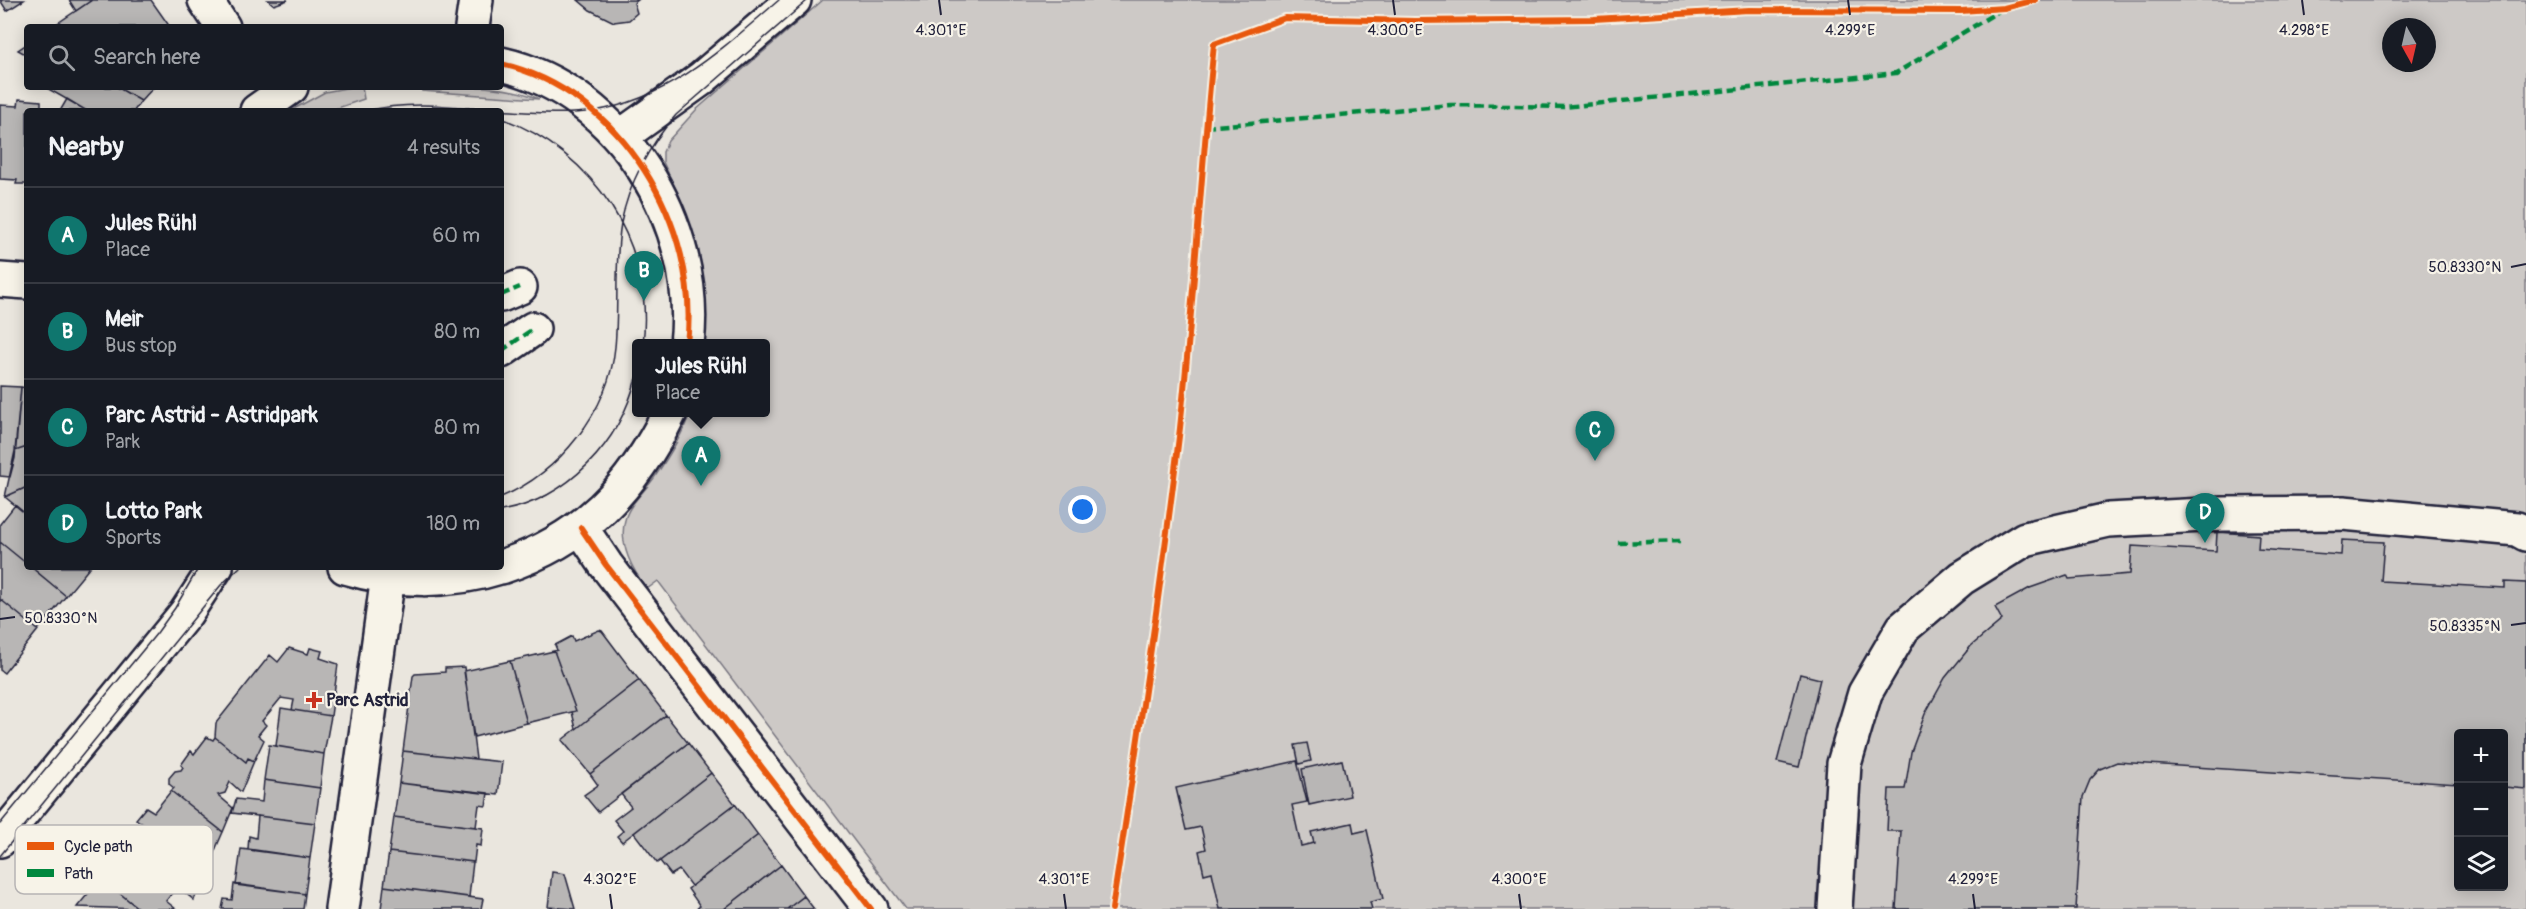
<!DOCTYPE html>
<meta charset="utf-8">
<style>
body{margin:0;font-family:Pangolin,sans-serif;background:#242831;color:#f1f3f6}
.controls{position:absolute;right:18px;bottom:18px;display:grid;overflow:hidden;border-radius:6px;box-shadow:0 3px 15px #0003}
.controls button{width:54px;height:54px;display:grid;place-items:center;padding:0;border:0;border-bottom:2px solid #363941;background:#171b24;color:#f1f3f6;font:30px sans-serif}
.compass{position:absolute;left:2382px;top:18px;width:54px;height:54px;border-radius:50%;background:#171b24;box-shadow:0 3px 15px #0003;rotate:172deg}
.you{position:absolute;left:1083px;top:510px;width:21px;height:21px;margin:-15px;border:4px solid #fff;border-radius:50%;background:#1a73e8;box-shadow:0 0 0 9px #1a73e833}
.badge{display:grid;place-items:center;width:39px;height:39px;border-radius:50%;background:#0f766e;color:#fff;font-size:20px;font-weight:700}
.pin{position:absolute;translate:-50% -50px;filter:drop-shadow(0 2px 3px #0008)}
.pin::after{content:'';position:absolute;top:32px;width:21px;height:18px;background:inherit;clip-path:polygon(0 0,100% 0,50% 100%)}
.popup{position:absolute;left:632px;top:339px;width:138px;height:78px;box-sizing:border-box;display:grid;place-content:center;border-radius:6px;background:#171b24;filter:drop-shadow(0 2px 4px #0005);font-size:20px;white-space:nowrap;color:#9ea1a6}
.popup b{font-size:22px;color:#f1f3f6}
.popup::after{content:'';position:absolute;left:50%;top:100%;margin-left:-12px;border:12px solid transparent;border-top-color:#171b24}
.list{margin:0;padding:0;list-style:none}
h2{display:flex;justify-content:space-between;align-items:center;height:78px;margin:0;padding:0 24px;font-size:26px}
h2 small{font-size:20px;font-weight:400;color:#9ea1a6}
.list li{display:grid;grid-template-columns:39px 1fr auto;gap:18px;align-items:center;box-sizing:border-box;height:96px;padding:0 24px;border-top:2px solid #363941}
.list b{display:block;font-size:22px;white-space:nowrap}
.list p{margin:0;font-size:20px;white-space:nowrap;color:#9ea1a6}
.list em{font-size:20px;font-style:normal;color:#9ea1a6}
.icon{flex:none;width:33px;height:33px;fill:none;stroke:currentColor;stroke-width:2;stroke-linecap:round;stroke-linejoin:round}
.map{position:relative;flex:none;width:2526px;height:909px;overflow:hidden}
.search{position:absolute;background:#171b24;box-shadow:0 3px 15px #0003;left:24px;top:24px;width:480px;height:66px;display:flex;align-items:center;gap:15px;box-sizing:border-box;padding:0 21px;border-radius:6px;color:#9ea1a6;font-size:22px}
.panel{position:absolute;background:#171b24;box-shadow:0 3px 15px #0003;left:24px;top:108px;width:480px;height:462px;border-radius:6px}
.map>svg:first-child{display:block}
.green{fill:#cdc9c6;stroke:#787680;stroke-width:1.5;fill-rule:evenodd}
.building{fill:#b8b6b5;stroke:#22223b;stroke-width:1.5}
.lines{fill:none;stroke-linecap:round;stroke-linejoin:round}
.minor-casing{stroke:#22223b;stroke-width:38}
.minor{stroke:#f7f3e8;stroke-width:33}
.tram{stroke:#22223b;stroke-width:1.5}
.quiet{stroke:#00873e;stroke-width:4.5;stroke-dasharray:9 4.5;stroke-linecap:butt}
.cycleway-casing{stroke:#f7f3e8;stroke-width:10}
.cycleway{stroke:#e8590c;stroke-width:6}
.ticks{fill:none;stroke:#22223b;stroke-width:2}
.poi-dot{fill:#c8321e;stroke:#f7f3e8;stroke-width:2}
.labels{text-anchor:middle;stroke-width:4.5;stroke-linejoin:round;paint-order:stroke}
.poi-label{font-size:18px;font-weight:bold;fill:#22223b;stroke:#f7f3e8;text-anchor:start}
.key{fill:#f7f3e8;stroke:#b7b4b4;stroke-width:1.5}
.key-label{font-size:16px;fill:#22223b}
.ticks-label{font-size:15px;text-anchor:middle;fill:#22223b;stroke:#f7f3e8;stroke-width:4.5;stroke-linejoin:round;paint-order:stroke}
</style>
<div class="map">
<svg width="2526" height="909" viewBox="0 0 2526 909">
<rect width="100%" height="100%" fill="#eae6de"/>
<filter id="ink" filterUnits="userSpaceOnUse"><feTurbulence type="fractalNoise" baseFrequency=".0167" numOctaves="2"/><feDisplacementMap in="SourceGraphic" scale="12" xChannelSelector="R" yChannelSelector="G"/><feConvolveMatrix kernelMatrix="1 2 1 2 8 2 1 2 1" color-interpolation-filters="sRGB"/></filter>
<g filter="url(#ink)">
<path class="green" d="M 823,0 L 2526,0 L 2526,909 L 906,909 L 658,581 L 647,589 C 633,571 618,544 625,520 C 629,504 644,492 654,478 C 668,458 682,436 690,413 L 765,412 L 765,344 L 705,343 L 706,299 L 699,251 L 681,200 L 663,162 L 663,152 L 668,141 L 696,110 ZM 2391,27 L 2427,27 L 2427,63 L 2391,63 ZM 2458,734 L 2504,734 L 2504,886 L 2458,886 Z
M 351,87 L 362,87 L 364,99 L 329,111 L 290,111 L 325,92 Z
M 422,87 C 462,87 502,83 539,99 L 422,91 Z"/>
<path class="building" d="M 0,0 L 24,0 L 7,11 Z
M 69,0 L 92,0 L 76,11 Z
M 92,0 L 151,0 L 170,27 L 52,27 Z
M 268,0 L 288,0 L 274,5 Z
M 578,0 L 638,0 L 634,3 L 637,13 L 629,20 L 614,22 L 590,10 Z
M 27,44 L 27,55 L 18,50 Z
M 45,87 L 117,87 L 141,101 L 134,111 L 87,111 Z
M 117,87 L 154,87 L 141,101 Z
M 19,99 L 41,101 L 41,111 L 27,111 L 27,184 L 16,184 L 17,180 L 0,179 L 0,105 L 18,106 Z
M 67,99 L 87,111 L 60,111 Z
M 0,386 L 21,387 L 15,458 L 10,477 L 0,476 Z
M 21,387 L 27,388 L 27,447 L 15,451 Z
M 27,447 L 27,487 L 5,497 L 15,451 Z
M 27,487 L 27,515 L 5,497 Z
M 15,505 L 27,515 L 27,564 L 0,542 L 0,524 Z
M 2217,532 L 2259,535 L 2258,549 L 2341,555 L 2342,540 L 2384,542 L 2381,581 L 2505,588 L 2505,582 L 2526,583 L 2526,789 L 2504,787 L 2504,734 L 2458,734 L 2458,784 L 2117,762 L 2100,769 L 2090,780 L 2083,797 L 2076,909 L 1896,909 L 1901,831 L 1887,831 L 1889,789 L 1905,789 L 1911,752 L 1925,714 L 1945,678 L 1971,646 L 2002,620 L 1995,607 L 2030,588 L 2067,575 L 2069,579 L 2130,574 L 2132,546 L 2216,551 Z
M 0,542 L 27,564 L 27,567 L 31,567 L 66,596 L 38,630 L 0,599 Z
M 31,567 L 90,567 L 66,596 Z
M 0,599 L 38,630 L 4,673 L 0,670 Z
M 599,630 L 602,631 L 639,680 L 576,729 L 572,712 L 576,711 L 554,651 L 557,650 L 555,645 L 572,636 L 574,641 Z
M 289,648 L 308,654 L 310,648 L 322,651 L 320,658 L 338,664 L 331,716 L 292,710 L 294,700 L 281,698 L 262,721 L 266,725 L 258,735 L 264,740 L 254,761 L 248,758 L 246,762 L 215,737 L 216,723 L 270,655 L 278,662 Z
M 554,651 L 576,711 L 527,723 L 510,661 Z
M 510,661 L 527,723 L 474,737 L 464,671 Z
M 464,667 L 476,759 L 403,751 L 413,676 L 415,674 L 445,672 L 445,668 Z
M 1800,674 L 1820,679 L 1799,767 L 1777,762 Z
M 639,680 L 666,715 L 590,774 L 562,740 Z
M 281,708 L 331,716 L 324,754 L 276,746 Z
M 666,715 L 688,743 L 598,812 L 584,795 L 598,785 L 590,774 Z
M 207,737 L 213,740 L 215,737 L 246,762 L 248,758 L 254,761 L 241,792 L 230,782 L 225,793 L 218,795 L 233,808 L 223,832 L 171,791 L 174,788 L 169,784 L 169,778 L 175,771 L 181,770 L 183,767 L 181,765 L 191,751 L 194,754 Z
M 688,743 L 711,773 L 622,842 L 617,836 L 623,831 L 614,820 L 631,807 L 621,794 Z
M 1307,743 L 1311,761 L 1299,764 L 1295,745 Z
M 269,745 L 324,754 L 320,788 L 264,780 Z
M 403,751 L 502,762 L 498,795 L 399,783 Z
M 1342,760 L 1350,796 L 1309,805 L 1302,769 Z
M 1297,761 L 1307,802 L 1292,805 L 1301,846 L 1314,843 L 1311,832 L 1352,823 L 1354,833 L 1367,830 L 1383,899 L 1370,902 L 1372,909 L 1220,909 L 1212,872 L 1204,874 L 1199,851 L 1206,849 L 1201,827 L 1186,830 L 1176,788 Z
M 711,773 L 735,804 L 657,863 L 634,833 Z
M 264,780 L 320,788 L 315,823 L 232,813 L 236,799 L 262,802 Z
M 399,783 L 488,793 L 486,806 L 479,805 L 476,827 L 394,817 Z
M 171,791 L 223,832 L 212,857 L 193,841 L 180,855 L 204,875 L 194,900 L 127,846 L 130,842 L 126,838 L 126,833 L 131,826 L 136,825 L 141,829 L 144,825 L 136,819 L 146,807 L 154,812 Z
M 735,804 L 758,835 L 691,886 L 679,870 L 671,875 L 660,861 Z
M 258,816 L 315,823 L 310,858 L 248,849 L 249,836 L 256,838 Z
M 394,817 L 483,828 L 481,846 L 476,845 L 474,862 L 389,852 Z
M 758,835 L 781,865 L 724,909 L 696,909 L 700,906 L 688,889 Z
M 127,846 L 177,887 L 166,901 L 176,909 L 139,909 L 101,878 Z
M 241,849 L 310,858 L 305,894 L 236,885 Z
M 389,852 L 473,862 L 469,897 L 384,886 Z
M 781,865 L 804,896 L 787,909 L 724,909 Z
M 552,872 L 565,874 L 575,909 L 548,907 Z
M 101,878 L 139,909 L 77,907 Z
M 234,884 L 305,894 L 303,909 L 222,909 L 224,899 L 232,900 Z
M 384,886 L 483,899 L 481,909 L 381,909 Z
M 804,896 L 814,909 L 787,909 Z"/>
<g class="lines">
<g class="minor-casing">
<path id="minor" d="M 205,0 L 223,27
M 472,27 L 476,0
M 501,64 C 621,91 701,226 687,344
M 257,111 L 291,87
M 620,137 L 701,79 L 794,0
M 0,280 L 27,282
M 501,295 L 520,287
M 501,351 L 533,329
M 581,528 L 606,565 L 871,909
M 345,567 C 395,582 450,583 500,567
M 501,567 C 584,540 632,489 670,412
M 0,840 L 186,613 L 216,567
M 342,909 L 388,576
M 1835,909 L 1844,764 L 1865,693 L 1903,628 L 1962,578 L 2025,539 L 2108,520 L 2223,514 L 2343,513 L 2517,529 L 2526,534"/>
</g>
<use href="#minor" class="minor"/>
<path class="tram" d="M 366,111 C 415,99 463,108 512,111 C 539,113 567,115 594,111 C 670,99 723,48 779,0
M 501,118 C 594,152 655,244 643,344
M 501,497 C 559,473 609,411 615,347 C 619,306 614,264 621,223 C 629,183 649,145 676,115 L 808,0
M 501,511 C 568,499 620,443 636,378
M 0,824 L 157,633 L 175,608 L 199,567
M 0,856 L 221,585 L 240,567"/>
<path class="quiet" d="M 1205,127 L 1451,105 L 1564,107 L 1896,73 L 1999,11
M 501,295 L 520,287
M 501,351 L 533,329
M 1618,543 L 1680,541"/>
<g class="cycleway-casing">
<path id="cycleway" d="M 501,64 C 621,91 701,226 687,344
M 581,528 L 606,565 L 871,909
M 1112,909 C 1137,749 1161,589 1180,428 C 1194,300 1201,172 1214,44 L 1285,18 L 1415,21 L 1594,19 L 1749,10 L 1961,11 L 2004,8 L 2035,0"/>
</g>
<use href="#cycleway" class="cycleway"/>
</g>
</g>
<path class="ticks" d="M 939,0 L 941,15M 1393,0 L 1395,15M 1848,0 L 1850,15M 2302,0 L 2304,15M 2511,267 L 2526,264M 0,619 L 15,617M 2511,625 L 2526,623M 610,894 L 612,909M 1064,894 L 1066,909M 1519,894 L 1521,909M 1973,894 L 1975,909"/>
<path class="poi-dot" d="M311 691h6v6h6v6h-6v6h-6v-6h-6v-6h6z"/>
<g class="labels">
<g class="poi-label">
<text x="326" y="706">Parc Astrid</text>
</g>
</g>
<rect x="15" y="825" width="198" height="69" rx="9" class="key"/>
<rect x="27" y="842" width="27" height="8" fill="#e8590c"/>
<rect x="27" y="869" width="27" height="8" fill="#00873e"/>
<g class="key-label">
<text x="64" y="852">Cycle path</text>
<text x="64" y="879">Path</text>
</g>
<g class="ticks-label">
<text x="941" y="35">4.301°E</text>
<text x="1395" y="35">4.300°E</text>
<text x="1850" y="35">4.299°E</text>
<text x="2304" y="35">4.298°E</text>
<text x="2465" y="272">50.8330°N</text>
<text x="61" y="623">50.8330°N</text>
<text x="2465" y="631">50.8335°N</text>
<text x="610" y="884">4.302°E</text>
<text x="1064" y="884">4.301°E</text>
<text x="1519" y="884">4.300°E</text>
<text x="1973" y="884">4.299°E</text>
</g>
</svg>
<div class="controls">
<button>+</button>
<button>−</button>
<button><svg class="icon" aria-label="layers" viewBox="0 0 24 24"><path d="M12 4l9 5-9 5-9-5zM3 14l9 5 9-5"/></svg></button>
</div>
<svg class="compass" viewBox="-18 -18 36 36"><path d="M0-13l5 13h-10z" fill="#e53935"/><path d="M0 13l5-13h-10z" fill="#9ea1a6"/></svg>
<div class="you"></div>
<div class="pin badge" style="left:701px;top:486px">A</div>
<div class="popup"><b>Jules Rühl</b>Place</div>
<div class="pin badge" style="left:644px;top:301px">B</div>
<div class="pin badge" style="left:1595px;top:461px">C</div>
<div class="pin badge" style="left:2205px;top:543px">D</div>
<div class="search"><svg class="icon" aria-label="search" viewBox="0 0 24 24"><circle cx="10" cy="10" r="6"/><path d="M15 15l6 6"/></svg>Search here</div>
<section class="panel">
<h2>Nearby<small>4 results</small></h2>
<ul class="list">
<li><span class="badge">A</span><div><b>Jules Rühl</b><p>Place</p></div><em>60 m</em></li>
<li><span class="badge">B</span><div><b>Meir</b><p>Bus stop</p></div><em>80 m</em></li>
<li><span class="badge">C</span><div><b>Parc Astrid - Astridpark</b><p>Park</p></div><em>80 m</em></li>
<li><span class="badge">D</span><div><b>Lotto Park</b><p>Sports</p></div><em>180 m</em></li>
</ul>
</section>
</div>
